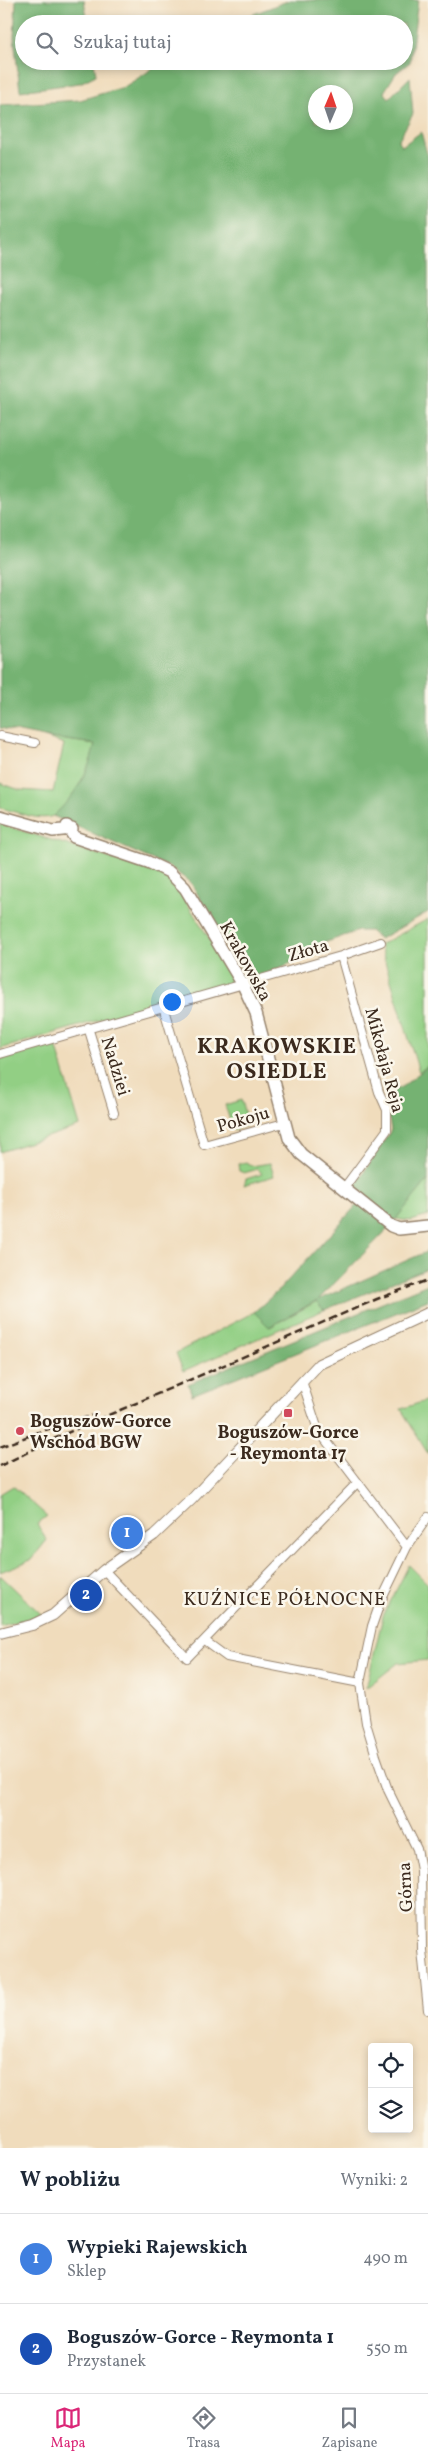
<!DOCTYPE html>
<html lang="pl">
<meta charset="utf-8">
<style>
body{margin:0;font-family:Vollkorn,serif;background:#f6f6f7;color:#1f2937}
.controls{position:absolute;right:15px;bottom:15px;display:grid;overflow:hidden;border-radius:5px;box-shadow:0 2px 8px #0003}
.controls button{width:45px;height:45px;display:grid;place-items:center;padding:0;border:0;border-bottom:1px solid #e0e1e3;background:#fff;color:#1f2937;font:25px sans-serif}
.compass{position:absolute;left:308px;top:85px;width:45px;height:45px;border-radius:50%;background:#fff;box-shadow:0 2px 8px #0003;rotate:2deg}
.you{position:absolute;left:171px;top:1001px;width:18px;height:18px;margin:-12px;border:4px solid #fff;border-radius:50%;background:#1a73e8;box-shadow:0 0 0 8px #1a73e833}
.badge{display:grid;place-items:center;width:32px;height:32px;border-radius:50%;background:#db2777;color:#fff;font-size:16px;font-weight:700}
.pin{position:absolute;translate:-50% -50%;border:2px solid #fff;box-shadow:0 1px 5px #0006}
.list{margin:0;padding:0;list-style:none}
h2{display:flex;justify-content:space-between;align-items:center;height:65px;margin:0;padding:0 20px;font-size:21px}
h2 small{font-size:16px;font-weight:400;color:#747a83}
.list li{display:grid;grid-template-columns:32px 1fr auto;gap:15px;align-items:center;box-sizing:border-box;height:90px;padding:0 20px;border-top:1px solid #e0e1e3}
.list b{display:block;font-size:19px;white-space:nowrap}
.list p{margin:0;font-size:16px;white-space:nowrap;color:#747a83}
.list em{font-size:16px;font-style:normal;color:#747a83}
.icon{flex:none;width:28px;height:28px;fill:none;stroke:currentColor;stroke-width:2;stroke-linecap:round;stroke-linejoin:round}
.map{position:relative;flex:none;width:428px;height:2148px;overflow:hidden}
.search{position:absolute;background:#fff;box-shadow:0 2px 8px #0003;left:15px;right:15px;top:15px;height:55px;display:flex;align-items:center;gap:12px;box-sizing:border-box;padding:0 18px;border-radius:28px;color:#747a83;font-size:19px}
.sheet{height:245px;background:#fff}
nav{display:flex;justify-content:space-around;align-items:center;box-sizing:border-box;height:70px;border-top:1px solid #e0e1e3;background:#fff;font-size:14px;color:#747a83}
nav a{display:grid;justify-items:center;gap:2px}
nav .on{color:#db2777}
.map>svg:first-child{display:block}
.green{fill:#92cf84;stroke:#667c51}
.forest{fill:#75b272;stroke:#586e48;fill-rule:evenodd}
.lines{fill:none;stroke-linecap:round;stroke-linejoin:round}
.street-casing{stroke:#96836d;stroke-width:10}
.secondary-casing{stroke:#96836d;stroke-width:12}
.primary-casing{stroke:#96836d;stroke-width:14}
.street{stroke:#fff;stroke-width:8}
.secondary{stroke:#fff;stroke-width:10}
.primary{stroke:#fff;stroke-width:11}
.rail{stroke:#3b2a1e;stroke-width:2.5;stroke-dasharray:8 4;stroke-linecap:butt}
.poi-dot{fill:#d1495b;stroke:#fbf7ec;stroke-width:2}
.labels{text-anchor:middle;stroke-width:5;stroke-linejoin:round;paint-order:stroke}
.street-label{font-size:18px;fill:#3b2a1e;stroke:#fbf7ec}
.poi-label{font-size:18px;font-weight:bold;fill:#3b2a1e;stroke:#fbf7ec;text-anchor:start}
.neighbourhood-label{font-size:19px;letter-spacing:1px;fill:#3b2a1e;stroke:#fbf7ec}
.district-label{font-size:22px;font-weight:bold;letter-spacing:1px;fill:#3b2a1e;stroke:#fbf7ec}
</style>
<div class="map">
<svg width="428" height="2148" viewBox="0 0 428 2148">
<rect width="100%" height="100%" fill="#fbf7ec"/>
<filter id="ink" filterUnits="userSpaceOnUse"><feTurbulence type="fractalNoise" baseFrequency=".02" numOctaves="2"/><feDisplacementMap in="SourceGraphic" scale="10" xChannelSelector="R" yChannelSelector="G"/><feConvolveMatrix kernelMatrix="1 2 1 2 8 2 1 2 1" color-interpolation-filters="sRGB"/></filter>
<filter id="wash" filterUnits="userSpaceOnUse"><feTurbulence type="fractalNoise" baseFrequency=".0096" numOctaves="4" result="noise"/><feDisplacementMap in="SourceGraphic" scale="20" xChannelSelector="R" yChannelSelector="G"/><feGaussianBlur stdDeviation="1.12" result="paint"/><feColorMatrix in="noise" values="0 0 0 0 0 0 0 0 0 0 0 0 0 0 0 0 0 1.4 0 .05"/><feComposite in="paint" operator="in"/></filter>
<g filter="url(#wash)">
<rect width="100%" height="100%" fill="#f0dcbc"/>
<path class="green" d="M 44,737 L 96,744 C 91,764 74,806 53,816 C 39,822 15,811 0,808 L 0,783 L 20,790 L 53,792 L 64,744 Z
M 0,824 L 164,875 L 180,892 L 233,976 L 233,981 L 0,1049 Z
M 428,919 L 428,1066 L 419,1072 L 380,945 Z
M 55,1042 L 80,1126 L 0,1152 L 0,1059 Z
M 241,1100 L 248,1125 L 233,1130 L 225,1105 Z
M 246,1162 L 252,1166 L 270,1163 L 274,1176 L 244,1185 L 246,1179 L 262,1174 L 258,1169 L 244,1173 L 239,1171 L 238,1164 Z
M 428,1180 L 428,1216 L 411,1221 L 395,1219 Z
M 317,1301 L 324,1310 L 183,1371 L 176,1353 L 254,1312 L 270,1327 Z
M 428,1400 L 428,1454 L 401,1409 Z
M 13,1486 L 47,1516 L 37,1524 L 47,1540 L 31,1560 L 0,1572 L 0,1494 Z
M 409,1565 L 428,1584 L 428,1660 L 398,1663 L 366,1688 L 383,1616 Z
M 0,1575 L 42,1615 L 0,1626 Z"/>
<path class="forest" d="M 16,0 L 84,0 L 88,24 L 24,24 L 24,61 L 94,61 L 96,75 L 80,83 L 20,91 L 14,37 Z
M 290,0 L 418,0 L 410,62 L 396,73 L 384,92 L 389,98 L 410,77 L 413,114 L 398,141 L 402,146 L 421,132 L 428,157 L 428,912 L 380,939 L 370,931 L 358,931 L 318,945 L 300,959 L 259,977 L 247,978 L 191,883 L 171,868 L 53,816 C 75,796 89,772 95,744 L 44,737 L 0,728 L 0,105 L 80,100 L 124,87 L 165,61 L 404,61 L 404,24 L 228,24 ZM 316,92 L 346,92 L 346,122 L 316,122 Z
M 428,1066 L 428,1180 L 387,1230 L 318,1300 L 428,1251 L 428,1268 L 324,1310 L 316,1301 L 269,1327 L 254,1312 L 280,1289 L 366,1195 L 355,1186 L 391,1130 L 385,1096 L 403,1086 Z
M 428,1284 L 428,1300 L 192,1395 L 188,1384 Z"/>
</g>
<g filter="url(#ink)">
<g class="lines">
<g class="street-casing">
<path id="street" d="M 0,736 L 35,743
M 341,956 L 379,1092 L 387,1110 L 387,1130 L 344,1188
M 163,1006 L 204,1145 L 284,1123
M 88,1027 L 114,1113
M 0,1054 L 341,956 L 381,942
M 302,1381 L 318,1430 L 407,1547
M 428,1517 L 407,1547 L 380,1603 L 372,1626 L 360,1683 L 366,1723 L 376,1756 L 388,1790 L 417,1849 L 421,1870 L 422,1950 L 428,2010
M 104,1570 L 187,1658 L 357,1483
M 205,1641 L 227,1657 L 360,1683"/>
</g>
<g class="secondary-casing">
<path id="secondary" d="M 0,1633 L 32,1625 L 53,1615 L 104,1570 L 154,1535 L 192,1499 L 319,1364 L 428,1313"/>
</g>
<g class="primary-casing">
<path id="primary" d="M 0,816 L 53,831 L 72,829
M 67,826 L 74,837 L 148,862 L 169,872 L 185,888 L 243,985 L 256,1013 L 289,1138 L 301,1154 L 391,1226 L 399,1229 L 428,1226"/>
</g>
<use href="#street" class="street"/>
<use href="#secondary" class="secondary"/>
<use href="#primary" class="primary"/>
<path class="rail" d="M 0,1447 L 39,1432 L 94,1415
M 0,1466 L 60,1436 L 377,1299 L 428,1280"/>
</g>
</g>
<g class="poi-dot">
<rect x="283" y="1408" width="10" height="10" rx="2.5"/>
<circle cx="20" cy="1431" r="5"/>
</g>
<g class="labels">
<g class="street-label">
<text transform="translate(308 950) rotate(-16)" y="6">Złota</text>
<text transform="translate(246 961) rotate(61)" y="6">Krakowska</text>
<text transform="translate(385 1060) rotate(75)" y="6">Mikołaja Reja</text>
<text transform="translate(116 1066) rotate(73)" y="6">Nadziei</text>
<text transform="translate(243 1119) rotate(-16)" y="6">Pokoju</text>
<text transform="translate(405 1887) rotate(-93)" y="6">Górna</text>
</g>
<g class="poi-label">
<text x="30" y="1427">Boguszów-Gorce<tspan x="30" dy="21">Wschód BGW</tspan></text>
<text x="288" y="1438" text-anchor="middle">Boguszów-Gorce<tspan x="288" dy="21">- Reymonta 17</tspan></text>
</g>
<g class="neighbourhood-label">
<text x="285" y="1605">KUŹNICE PÓŁNOCNE</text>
</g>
<g class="district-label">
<text x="277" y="1053">KRAKOWSKIE<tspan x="277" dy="25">OSIEDLE</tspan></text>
</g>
</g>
</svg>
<div class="controls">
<button><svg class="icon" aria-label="locate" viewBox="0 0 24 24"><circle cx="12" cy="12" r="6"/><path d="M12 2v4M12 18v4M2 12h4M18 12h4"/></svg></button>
<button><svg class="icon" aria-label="layers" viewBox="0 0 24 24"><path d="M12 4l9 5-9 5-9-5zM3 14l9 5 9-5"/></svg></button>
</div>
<svg class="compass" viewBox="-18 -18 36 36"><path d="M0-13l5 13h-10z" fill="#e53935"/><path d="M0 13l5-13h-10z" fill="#747a83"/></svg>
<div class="you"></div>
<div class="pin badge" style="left:127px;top:1533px;background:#3f7fe0">1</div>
<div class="pin badge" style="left:86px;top:1595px;background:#1a4fb4">2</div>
<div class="search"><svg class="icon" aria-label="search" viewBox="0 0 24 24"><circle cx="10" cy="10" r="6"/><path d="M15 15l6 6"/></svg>Szukaj tutaj</div>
</div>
<section class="sheet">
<h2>W pobliżu<small>Wyniki: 2</small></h2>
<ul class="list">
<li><span class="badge" style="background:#3f7fe0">1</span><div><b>Wypieki Rajewskich</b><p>Sklep</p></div><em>490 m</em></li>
<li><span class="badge" style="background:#1a4fb4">2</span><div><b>Boguszów-Gorce - Reymonta 1</b><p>Przystanek</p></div><em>550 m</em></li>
</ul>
</section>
<nav>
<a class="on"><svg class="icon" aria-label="map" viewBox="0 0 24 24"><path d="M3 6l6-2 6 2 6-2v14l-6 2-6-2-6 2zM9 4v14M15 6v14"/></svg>Mapa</a>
<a><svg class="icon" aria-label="directions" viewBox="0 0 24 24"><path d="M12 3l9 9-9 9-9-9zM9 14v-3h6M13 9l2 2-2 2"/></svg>Trasa</a>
<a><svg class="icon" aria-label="saved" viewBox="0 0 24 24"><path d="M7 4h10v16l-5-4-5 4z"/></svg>Zapisane</a>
</nav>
